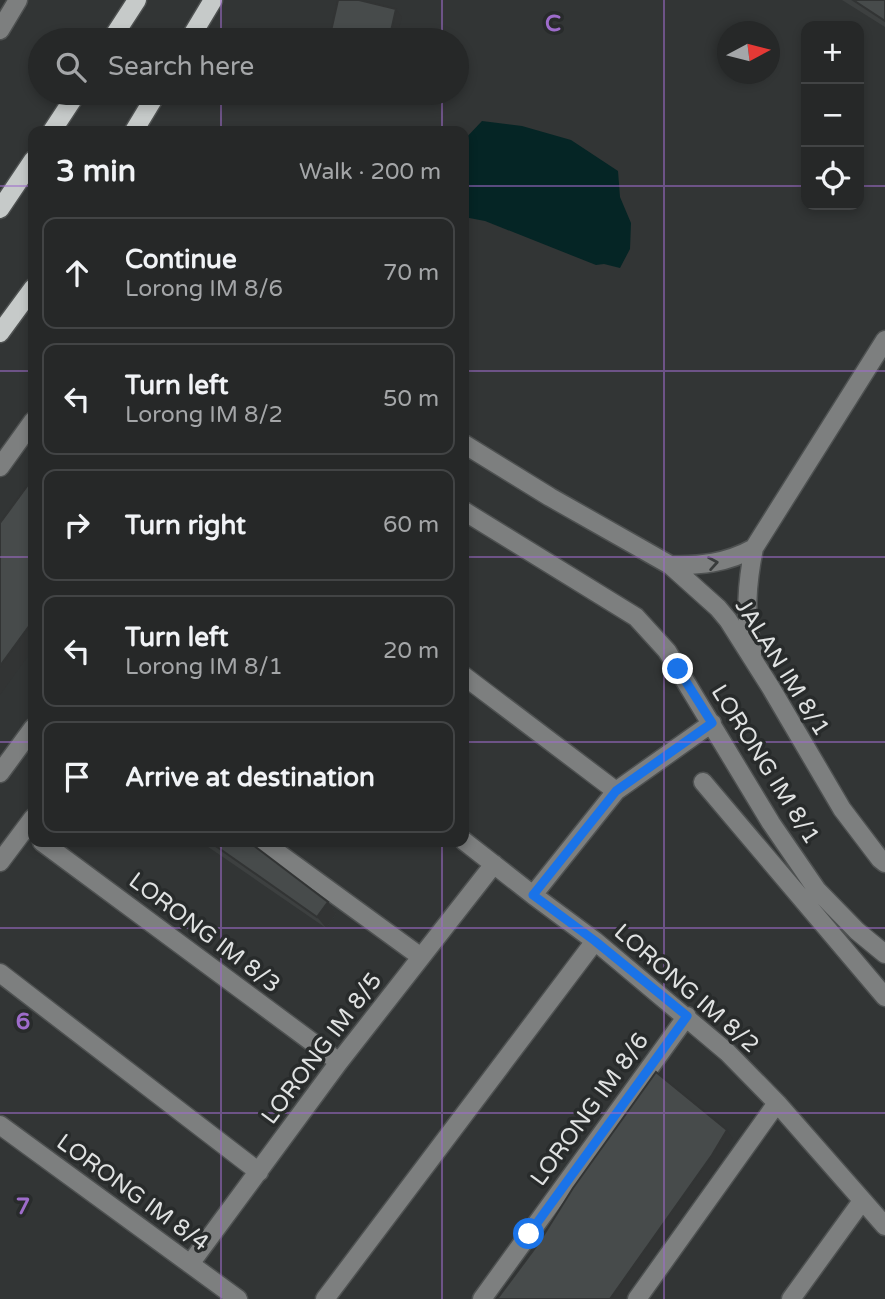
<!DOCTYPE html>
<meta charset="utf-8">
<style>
body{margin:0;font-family:"Varela Round",sans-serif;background:#323434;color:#f1f3f6}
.controls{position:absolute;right:21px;top:21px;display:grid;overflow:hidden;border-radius:14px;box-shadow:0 4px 10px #0003}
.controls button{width:63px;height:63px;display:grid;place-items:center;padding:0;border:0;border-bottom:2px solid #424445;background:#262828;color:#f1f3f6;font:35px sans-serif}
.compass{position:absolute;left:717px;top:21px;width:63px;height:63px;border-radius:50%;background:#262828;box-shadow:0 4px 10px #0003;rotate:83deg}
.stop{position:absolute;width:21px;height:21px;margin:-16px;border:5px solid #1a73e8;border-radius:50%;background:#fff}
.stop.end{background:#1a73e8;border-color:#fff;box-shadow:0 2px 7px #0008}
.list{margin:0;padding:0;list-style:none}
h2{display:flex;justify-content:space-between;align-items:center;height:91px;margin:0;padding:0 28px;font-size:30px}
h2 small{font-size:23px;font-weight:400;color:#a4a6a8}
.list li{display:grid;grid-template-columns:46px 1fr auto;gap:21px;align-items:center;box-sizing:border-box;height:112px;margin:0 14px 14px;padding:0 14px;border:2px solid #424445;border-radius:14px}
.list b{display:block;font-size:26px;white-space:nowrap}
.list p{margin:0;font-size:23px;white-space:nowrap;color:#a4a6a8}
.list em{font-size:23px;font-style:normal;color:#a4a6a8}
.icon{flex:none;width:38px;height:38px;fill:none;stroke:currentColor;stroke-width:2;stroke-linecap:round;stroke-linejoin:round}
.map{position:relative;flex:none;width:885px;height:1299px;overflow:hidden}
.search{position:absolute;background:#262828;box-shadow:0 4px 10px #0003;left:28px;top:28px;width:441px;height:77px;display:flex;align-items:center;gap:18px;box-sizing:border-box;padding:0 24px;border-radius:38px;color:#a4a6a8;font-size:26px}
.panel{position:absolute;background:#262828;box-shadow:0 4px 10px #0003;left:28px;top:126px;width:441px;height:721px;border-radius:14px}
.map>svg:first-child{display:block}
.water{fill:#052525}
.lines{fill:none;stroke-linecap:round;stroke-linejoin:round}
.minor-casing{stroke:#4e5151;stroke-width:21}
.major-casing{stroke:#4e5151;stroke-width:21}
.minor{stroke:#7d7f7f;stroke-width:18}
.major{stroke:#c6cac9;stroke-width:18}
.wall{fill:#3d4040}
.shaded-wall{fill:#323434}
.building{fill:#474b4b;stroke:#323434;stroke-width:2}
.oneway{stroke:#393c3c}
.route{stroke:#1a73e8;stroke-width:9}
.grid{fill:none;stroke:#9e6ccb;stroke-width:2;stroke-opacity:0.55}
.labels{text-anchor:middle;stroke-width:7;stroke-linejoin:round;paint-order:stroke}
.street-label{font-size:23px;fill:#e0e2e2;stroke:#282b2b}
.grid-label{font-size:23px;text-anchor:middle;font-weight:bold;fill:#9e6ccb;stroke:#282b2b;stroke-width:7;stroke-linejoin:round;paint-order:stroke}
</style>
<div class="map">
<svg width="885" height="1299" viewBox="0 0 885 1299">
<rect width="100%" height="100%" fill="#323535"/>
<path class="water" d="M 482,121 L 522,126 L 571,140 L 618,171 L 620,197 L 631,223 L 630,249 L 620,268 L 604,264 L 596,265 L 485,221 L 464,217 L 464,140 Z"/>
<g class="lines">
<g class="minor-casing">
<path id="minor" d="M 0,30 L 18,0
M 464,444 L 550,497 L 670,565 L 718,608 L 728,620 L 771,688 L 842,809 L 880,859 L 885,863
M 0,467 L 33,421
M 464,511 L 636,617 L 667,651 L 771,823 L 817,890 L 857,931 L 885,954
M 670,565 C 700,566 727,563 754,548
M 753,651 C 744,616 747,583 754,548 L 885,340
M 464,676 L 616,791
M 0,773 L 33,728
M 703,782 L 885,997
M 464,841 L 533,895 L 595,941 L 727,1052 L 777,1103 L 885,1226
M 42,842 L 339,1062
M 263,842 L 421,957
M 0,862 L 33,818
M 533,895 L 616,791 L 712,723
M 0,973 L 259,1172
M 0,1125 L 238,1299
M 190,1264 L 339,1062 L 494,864
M 325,1299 L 595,941
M 482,1299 L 687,1016
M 637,1299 L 777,1103
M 791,1299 L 862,1201"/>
</g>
<g class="major-casing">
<path id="major" d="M 111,40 L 137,0
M 189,40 L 213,0
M 52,131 L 77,93
M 134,131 L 157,93
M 0,209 L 33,160
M 0,333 L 33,288"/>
</g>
<use href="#minor" class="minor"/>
<use href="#major" class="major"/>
</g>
<path class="wall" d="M 842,0 L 885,0 L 885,27 Z
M 201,842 L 249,842 L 328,902 L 336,914 L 326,928 Z"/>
<path class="shaded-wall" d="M 396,9 L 402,17 L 396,40 L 389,40 Z
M 30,625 L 33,630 L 33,649 L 0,695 L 0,666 Z
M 328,902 L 336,914 L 326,928 L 317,917 Z
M 727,1130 L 733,1139 L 719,1165 L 623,1299 L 610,1299 Z"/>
<path class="building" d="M 338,0 L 359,0 L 396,9 L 389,40 L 329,40 Z
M 853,0 L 885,0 L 885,21 Z
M 33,478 L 33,626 L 30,625 L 0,666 L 0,523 Z
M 210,842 L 249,842 L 328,902 L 317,917 Z
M 656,1072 L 727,1130 L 712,1155 L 610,1299 L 497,1299 L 538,1244 L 573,1188 Z"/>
<defs><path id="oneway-chevron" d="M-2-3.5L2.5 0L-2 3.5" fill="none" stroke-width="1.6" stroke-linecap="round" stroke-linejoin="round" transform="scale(1.75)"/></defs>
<use class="oneway" href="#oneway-chevron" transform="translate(713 563) rotate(-10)"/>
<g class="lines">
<path class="route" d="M 529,1234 L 687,1016 L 595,941 L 533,895 L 616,791 L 712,723 L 678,669"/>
</g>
<path class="grid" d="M 221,0 L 221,40M 442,0 L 442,40M 664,0 L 664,1299M 221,93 L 221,131M 442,93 L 442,131M 0,186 L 33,186M 464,186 L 806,186M 859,186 L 885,186M 0,371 L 33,371M 464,371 L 885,371M 0,557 L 33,557M 464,557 L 885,557M 0,742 L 33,742M 464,742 L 885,742M 221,842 L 221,1299M 442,842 L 442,1299M 0,928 L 885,928M 0,1113 L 885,1113"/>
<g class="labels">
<g class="street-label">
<text transform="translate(783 667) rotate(58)" y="8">JALAN IM 8/1</text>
<text transform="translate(766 764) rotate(58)" y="8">LORONG IM 8/1</text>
<text transform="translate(205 932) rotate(37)" y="8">LORONG IM 8/3</text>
<text transform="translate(687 988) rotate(41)" y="8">LORONG IM 8/2</text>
<text transform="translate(321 1048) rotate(-53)" y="8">LORONG IM 8/5</text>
<text transform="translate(589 1109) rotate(-54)" y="8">LORONG IM 8/6</text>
<text transform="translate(133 1192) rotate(36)" y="8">LORONG IM 8/4</text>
</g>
</g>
<g class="grid-label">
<text x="553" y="31">C</text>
<text x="23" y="1029">6</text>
<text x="23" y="1214">7</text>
</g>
</svg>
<div class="controls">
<button>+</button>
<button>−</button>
<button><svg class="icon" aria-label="locate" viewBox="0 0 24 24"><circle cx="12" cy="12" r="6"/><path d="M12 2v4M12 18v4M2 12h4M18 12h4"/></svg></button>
</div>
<svg class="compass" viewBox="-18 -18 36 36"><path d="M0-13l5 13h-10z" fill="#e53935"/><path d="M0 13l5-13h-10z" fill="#a4a6a8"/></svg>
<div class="stop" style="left:529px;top:1234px"></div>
<div class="stop end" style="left:678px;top:669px"></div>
<div class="search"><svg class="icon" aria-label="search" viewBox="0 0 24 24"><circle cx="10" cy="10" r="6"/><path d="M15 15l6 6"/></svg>Search here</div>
<section class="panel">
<h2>3 min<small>Walk · 200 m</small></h2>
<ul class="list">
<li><svg class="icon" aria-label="ahead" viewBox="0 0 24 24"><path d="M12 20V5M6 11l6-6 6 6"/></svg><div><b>Continue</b><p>Lorong IM 8/6</p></div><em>70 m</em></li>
<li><svg class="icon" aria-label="left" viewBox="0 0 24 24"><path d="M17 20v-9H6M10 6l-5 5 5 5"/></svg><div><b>Turn left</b><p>Lorong IM 8/2</p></div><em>50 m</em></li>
<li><svg class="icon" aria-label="right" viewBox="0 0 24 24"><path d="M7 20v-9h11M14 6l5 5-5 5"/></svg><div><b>Turn right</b></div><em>60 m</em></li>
<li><svg class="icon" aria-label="left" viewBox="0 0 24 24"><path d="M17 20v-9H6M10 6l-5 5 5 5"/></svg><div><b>Turn left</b><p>Lorong IM 8/1</p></div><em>20 m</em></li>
<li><svg class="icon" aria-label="arrive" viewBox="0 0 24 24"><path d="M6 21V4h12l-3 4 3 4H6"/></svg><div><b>Arrive at destination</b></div></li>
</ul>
</section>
</div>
